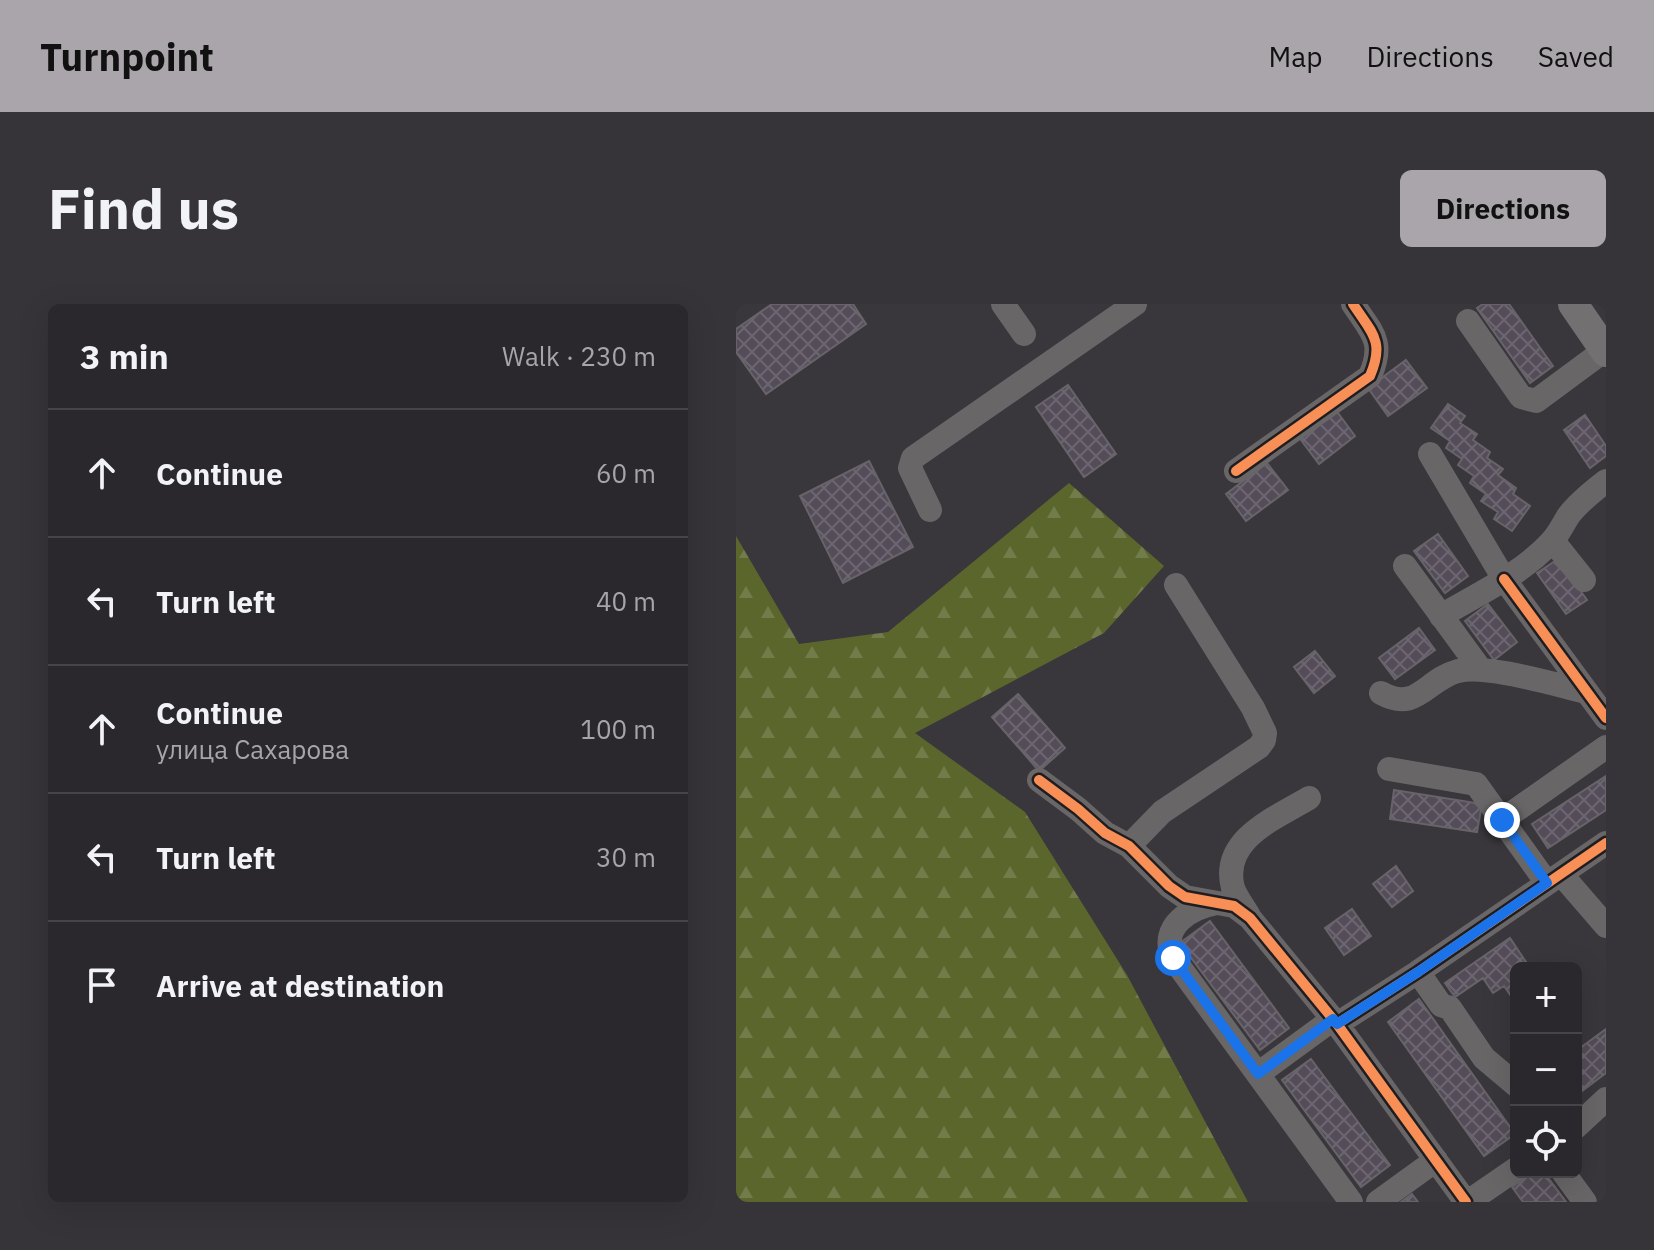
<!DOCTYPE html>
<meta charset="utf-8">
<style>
body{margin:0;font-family:"IBM Plex Sans",sans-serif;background:#373439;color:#f1f3f6}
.controls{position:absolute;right:24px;bottom:24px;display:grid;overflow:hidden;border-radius:12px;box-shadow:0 8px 32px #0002}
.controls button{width:72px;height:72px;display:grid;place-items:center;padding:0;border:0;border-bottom:2px solid #474449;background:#2b282d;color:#f1f3f6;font:40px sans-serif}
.stop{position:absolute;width:24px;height:24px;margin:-18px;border:6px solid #1a73e8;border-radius:50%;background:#fff}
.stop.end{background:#1a73e8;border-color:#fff;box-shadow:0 2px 8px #0008}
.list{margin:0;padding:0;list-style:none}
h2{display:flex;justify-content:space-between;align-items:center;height:104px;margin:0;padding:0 32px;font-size:34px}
h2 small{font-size:26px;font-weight:400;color:#a6a6aa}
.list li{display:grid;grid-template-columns:52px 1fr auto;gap:24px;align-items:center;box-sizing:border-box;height:128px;padding:0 32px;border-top:2px solid #474449}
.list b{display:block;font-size:30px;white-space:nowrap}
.list p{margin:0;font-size:26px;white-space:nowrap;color:#a6a6aa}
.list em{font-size:26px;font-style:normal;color:#a6a6aa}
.icon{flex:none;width:44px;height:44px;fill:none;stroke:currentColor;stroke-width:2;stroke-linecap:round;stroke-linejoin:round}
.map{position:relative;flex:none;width:870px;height:898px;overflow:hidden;border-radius:12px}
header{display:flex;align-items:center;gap:48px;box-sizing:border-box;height:112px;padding:0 40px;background:#a9a5ab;color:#111}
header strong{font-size:38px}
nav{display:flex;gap:44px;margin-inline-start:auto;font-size:28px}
.intro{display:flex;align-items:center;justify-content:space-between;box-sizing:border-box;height:192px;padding:0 48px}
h1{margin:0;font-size:56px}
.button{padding:20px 36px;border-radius:12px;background:#a9a5ab;color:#111;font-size:28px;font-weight:700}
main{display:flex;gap:48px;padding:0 48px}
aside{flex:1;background:#2b282d;border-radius:12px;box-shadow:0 8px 32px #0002}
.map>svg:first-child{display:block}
.forest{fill:url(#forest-firs)}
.building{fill:url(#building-cross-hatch);stroke:#676469;stroke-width:2}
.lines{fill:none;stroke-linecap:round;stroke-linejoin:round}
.minor{stroke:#696668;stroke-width:24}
.major{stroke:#727070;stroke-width:30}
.cycleway-casing{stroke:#201d21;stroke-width:15}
.cycleway{stroke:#f78f57;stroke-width:10}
.route{stroke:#1a73e8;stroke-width:10}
</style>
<header>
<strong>Turnpoint</strong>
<nav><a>Map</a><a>Directions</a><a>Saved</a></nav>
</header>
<div class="intro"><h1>Find us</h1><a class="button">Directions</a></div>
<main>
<aside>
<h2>3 min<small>Walk · 230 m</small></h2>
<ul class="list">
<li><svg class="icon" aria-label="ahead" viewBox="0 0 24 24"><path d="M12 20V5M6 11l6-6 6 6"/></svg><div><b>Continue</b></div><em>60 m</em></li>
<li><svg class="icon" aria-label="left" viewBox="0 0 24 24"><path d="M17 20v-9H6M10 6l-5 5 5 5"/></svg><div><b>Turn left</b></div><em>40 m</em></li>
<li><svg class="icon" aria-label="ahead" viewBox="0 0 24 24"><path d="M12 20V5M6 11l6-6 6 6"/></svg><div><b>Continue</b><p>улица Сахарова</p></div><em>100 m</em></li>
<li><svg class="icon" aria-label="left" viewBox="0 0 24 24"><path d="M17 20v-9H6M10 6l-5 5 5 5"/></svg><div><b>Turn left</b></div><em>30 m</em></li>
<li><svg class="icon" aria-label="arrive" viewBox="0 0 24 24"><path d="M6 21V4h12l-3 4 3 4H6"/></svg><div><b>Arrive at destination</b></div></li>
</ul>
</aside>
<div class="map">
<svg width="870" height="898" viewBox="0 0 870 898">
<defs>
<pattern id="forest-firs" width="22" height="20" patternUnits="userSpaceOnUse" patternTransform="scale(2)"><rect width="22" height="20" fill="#5b662d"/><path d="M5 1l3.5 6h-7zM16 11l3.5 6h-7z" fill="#727c4b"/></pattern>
<pattern id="building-cross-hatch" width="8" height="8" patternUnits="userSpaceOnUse" patternTransform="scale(2)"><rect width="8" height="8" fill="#544c58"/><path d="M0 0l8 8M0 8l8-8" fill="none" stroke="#6c6670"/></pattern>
</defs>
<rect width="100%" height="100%" fill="#39363c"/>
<path class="forest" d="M 333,179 L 428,262 L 368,329 L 179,429 L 289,508 L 391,671 L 512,898 L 0,898 L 0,232 L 63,340 L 152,328 Z"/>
<path class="building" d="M 36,0 L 117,0 L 130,20 L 30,90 L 0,48 L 0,25 Z
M 747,0 L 773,0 L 817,62 L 794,79 L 741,4 Z
M 670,56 L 691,84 L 652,112 L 632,84 Z
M 332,81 L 380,150 L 348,173 L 300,103 Z
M 712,100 L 729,112 L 724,119 L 741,130 L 737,136 L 754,148 L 751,154 L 767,165 L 762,171 L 780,184 L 777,190 L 794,202 L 776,227 L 758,215 L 762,208 L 745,197 L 750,190 L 734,179 L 738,172 L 722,161 L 726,155 L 710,144 L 714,137 L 695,124 Z
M 599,105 L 619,132 L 583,160 L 562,132 Z
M 849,111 L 870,142 L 870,152 L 854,164 L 828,126 Z
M 133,157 L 177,243 L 107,279 L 64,192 Z
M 531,159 L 552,186 L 510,217 L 490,190 Z
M 702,230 L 732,272 L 709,289 L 678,247 Z
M 822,255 L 851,296 L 830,310 L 801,269 Z
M 752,300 L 781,338 L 758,356 L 729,317 Z
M 683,324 L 699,346 L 659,375 L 643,354 Z
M 579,347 L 599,372 L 578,389 L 558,363 Z
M 282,390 L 329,444 L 303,467 L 256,413 Z
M 870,472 L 870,506 L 812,544 L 796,520 Z
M 658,486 L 746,500 L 741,528 L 654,515 Z
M 660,562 L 677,587 L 656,603 L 637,580 Z
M 616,605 L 635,632 L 608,651 L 589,624 Z
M 474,617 L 553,724 L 524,746 L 444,639 Z
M 774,634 L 794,664 L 780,664 L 780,699 L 768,682 L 757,689 L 747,674 L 719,693 L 709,679 Z
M 683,695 L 779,830 L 748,852 L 652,718 Z
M 870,725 L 870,769 L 846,787 L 840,779 L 840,747 Z
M 575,755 L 654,861 L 625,883 L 546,776 Z
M 796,868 L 808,868 L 830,898 L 787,898 L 776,883 Z
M 676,890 L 682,898 L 665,898 Z"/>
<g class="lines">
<path class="minor" d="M 267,0 L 288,30
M 732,17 L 785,93 L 800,97 L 869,46
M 694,150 L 768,275 L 870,414
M 500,167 L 634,72 C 649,37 636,29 617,0
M 194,206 L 174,164 L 177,154 L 399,0
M 817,237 L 848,276
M 669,262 L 745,366
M 705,312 C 742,290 786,270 815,238 C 823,230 827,220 833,211 C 843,198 857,187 870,177
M 645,389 C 681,409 689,376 722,367 C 751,360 820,381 851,388
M 653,465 L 740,480 L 811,579
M 303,476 L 342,505 L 369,529 L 393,542 L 433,582 L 449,593 L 498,602 L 514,614 L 601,720 L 730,898
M 766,516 L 870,443
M 393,542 L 426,508 L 523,443 L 528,436 L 529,429 L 517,404 L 440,281
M 825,570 L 870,622
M 481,599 C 454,604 423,622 437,654 L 615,898
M 513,612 C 508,603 500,593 497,584 C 484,535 540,514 573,494
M 682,668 L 705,701 L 714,704 L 748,754 L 780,781
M 601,720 L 682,668 L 870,539
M 522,770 L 597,715
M 840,823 L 870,795
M 827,868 L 849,898
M 642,898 L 700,856
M 732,898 L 780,865"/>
<path class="major" d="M 837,0 L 870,48"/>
<g class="cycleway-casing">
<path id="cycleway" d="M 500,167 L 634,72 C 649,37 636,29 617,0
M 768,275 L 870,414
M 303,476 L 342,505 L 369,529 L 393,542 L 433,582 L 449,593 L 498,602 L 514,614 L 601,720 L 730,898
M 601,720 L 682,668 L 870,539"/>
</g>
<use href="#cycleway" class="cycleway"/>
</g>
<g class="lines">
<path class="route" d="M 437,654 L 522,770 L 597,715 L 601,720 L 682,668 L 811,579 L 766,516"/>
</g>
</svg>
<div class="controls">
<button>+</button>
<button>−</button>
<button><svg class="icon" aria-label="locate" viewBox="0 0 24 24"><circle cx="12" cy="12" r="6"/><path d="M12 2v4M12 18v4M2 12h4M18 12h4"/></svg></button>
</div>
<div class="stop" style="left:437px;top:654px"></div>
<div class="stop end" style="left:766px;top:516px"></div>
</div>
</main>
